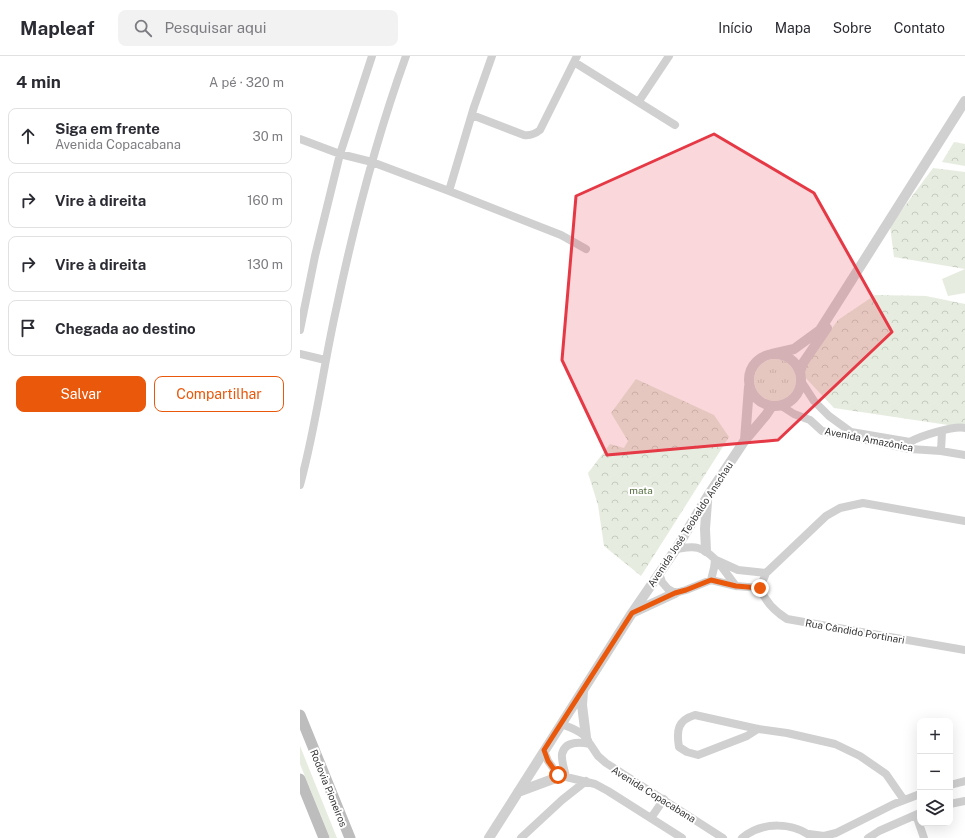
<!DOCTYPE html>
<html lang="pt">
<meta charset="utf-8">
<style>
body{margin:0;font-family:"Public Sans",sans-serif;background:#f2f2f3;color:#2b2b33}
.controls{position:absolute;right:12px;bottom:12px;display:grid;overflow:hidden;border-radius:8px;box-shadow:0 4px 16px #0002}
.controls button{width:36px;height:36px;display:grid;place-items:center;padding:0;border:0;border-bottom:1px solid #e1e1e2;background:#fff;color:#2b2b33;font:20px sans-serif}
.stop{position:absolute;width:12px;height:12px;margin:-9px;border:3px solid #ea580c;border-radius:50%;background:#fff}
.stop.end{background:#ea580c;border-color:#fff;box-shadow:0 1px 4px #0008}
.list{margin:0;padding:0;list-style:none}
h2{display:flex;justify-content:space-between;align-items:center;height:52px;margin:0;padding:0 16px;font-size:17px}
h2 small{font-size:13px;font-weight:400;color:#7c7c81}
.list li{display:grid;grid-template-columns:26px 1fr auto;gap:12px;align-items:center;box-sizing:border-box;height:56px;margin:0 8px 8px;padding:0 8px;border:1px solid #e1e1e2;border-radius:8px}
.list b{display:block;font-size:15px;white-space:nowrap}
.list p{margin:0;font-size:13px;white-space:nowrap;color:#7c7c81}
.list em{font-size:13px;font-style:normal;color:#7c7c81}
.actions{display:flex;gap:8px;padding:12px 16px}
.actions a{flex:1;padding:9px 0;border:1px solid #ea580c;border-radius:8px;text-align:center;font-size:14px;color:#ea580c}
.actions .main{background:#ea580c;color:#fff}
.icon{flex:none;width:22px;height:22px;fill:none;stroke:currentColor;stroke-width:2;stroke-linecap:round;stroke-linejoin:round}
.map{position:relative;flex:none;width:665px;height:782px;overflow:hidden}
header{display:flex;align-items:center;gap:24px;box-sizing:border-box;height:56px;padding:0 20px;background:#fff;border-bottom:1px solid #e1e1e2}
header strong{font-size:19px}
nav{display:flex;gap:22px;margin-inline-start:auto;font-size:14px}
.search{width:280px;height:36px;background:#f2f2f3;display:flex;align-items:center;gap:10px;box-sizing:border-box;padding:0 14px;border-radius:8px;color:#7c7c81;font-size:15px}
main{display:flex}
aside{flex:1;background:#fff}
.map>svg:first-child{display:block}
.grass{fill:#e6ecdf}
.forest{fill:url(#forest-crowns)}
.park{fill:url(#park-tufts)}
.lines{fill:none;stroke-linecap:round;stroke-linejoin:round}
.minor{stroke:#d0d0d0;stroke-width:8}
.tertiary{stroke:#d0d0d0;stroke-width:10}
.secondary{stroke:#bdbdbd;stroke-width:11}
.route{stroke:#ea580c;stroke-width:5}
.marked{fill:#e63946;fill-opacity:0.2;stroke:#e63946;stroke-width:3;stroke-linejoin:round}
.labels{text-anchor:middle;stroke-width:4;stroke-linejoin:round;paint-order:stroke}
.street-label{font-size:10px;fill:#333;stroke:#fff}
.park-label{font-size:10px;fill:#56703f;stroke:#fff}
</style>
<header>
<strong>Mapleaf</strong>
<div class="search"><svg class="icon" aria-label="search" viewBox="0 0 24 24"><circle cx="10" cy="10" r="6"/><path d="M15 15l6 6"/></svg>Pesquisar aqui</div>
<nav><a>Início</a><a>Mapa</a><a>Sobre</a><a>Contato</a></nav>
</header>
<main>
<aside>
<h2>4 min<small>A pé · 320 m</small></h2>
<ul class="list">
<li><svg class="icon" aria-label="ahead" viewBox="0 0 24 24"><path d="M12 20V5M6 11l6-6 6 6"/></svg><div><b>Siga em frente</b><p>Avenida Copacabana</p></div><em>30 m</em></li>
<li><svg class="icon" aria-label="right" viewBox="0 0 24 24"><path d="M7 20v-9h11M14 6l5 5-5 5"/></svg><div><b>Vire à direita</b></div><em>160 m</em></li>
<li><svg class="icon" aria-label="right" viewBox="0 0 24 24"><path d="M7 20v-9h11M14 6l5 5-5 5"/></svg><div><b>Vire à direita</b></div><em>130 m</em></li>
<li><svg class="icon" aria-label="arrive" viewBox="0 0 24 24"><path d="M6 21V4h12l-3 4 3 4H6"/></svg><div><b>Chegada ao destino</b></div></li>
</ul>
<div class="actions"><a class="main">Salvar</a><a>Compartilhar</a></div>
</aside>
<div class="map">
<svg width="665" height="782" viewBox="0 0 665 782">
<defs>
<pattern id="forest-crowns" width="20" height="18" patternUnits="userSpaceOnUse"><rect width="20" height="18" fill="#e6ecdf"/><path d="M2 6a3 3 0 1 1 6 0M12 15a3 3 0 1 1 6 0" fill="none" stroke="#c6cbc0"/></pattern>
<pattern id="park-tufts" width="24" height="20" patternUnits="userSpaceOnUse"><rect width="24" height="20" fill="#e6ecdf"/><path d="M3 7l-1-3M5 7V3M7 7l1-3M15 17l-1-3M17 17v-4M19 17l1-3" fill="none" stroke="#c6cbc0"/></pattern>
</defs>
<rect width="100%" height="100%" fill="#fff"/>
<path class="grass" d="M 665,213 L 665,237 L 648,240 L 642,223 Z
M 0,690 L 37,782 L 30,782 L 0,708 Z"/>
<path class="forest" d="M 654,86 L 665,88 L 665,110 L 642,106 Z
M 633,112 L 665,116 L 665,213 L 594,201 L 590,170 Z
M 575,239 L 626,240 L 665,248 L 665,375 L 655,370 L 534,352 L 500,316 L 538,264 Z
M 336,323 L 414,359 L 429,381 L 341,520 L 304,490 L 298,449 L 288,417 L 310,388 L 324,392 L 328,385 L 311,357 Z"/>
<path class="park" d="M454 324a21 21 0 1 1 42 0a21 21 0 1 1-42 0Z"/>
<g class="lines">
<path class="minor" d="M 274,6 L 375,69
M 339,45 L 369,0
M 172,59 L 224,79 C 230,80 235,78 240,74 L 277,0
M 0,83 L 40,98 L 72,106 L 149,135 L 261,179 L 286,193
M 149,135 L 174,51 L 192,0
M 0,274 L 15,200 L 40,98 L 72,0
M 0,298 L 25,304
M 501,325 L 514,345 L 529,360 L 551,376 L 610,386 C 620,380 655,369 665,372
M 480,349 L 494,358 L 510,364 L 522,375 L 610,393 L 641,395 L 665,399
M 641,395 L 642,375
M 0,429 C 16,371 23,312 36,254 C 54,168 76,83 106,0
M 376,493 C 383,492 392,490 398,492 C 415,497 426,518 436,530
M 416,504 L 438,514 L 466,517
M 359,517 L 362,526 L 368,533 L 375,537 L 386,534 L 411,524 L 436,530 L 460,532
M 411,524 L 414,512 L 415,504
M 460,532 L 466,517 L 526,460 L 540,452 L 563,447 L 665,465
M 460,532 C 465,545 474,555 487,563 L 665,594
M 261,668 C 270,671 283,676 288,684
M 458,673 L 447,680 L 398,699 L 387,696 L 379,691 C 376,674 378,664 395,659 L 458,673 L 487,677 L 535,688 L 560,700 L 586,718 L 604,744
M 244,695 L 248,705 L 258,719 L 295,728 L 308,735 L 382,782
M 266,721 C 265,715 261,705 262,698 C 265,685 280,686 290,688 L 298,700 L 306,707 L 423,782
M 650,729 L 665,725
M 650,748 L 665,745
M 616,759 L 624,782
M 351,762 L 364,743
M 509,778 L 524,780 L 536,777 L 594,748 L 620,738
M 221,782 L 262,744 L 286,725
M 442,782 C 462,765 494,766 513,782
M 568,782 L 579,775 L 620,757"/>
<path class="tertiary" d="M 472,298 L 494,293 L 520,274 L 665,45
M449 324a26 26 0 1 1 52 0a26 26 0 1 1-52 0Z
M 500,316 L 503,307 L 527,272
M 445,384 L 449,331
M 406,495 L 405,473 L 407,446
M 332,557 L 375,537
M 283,635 L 282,649 L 286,681
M 218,736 L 253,723 L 258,719
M 189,782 L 332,557 L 376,493 L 409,438 L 445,384 L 466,359 L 472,350"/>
<path class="secondary" d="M 0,659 L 50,782
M 0,723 L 24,782"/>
</g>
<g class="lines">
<path class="route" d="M 258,719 L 248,705 L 244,694 L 332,557 L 375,537 L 386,534 L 411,524 L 436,530 L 460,532"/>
</g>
<path class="marked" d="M 414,78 L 514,137 L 592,276 L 478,384 L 307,399 L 262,304 L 276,140 Z"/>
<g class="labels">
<g class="street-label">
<text transform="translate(569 383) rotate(11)" y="4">Avenida Amazônica</text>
<text transform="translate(390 468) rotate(-57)" y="4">Avenida José Teobaldo Anschau</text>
<text transform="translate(555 575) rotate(10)" y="4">Rua Cândido Portinari</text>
<text transform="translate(29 732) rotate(68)" y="4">Rodovia Pioneiros</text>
<text transform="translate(354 738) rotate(32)" y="4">Avenida Copacabana</text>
</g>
<g class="park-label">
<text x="341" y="438">mata</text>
</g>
</g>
</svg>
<div class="controls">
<button>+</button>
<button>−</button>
<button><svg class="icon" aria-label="layers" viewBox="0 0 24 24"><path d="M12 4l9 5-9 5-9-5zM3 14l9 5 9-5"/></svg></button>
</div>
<div class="stop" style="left:258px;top:719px"></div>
<div class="stop end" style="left:460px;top:532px"></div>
</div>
</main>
